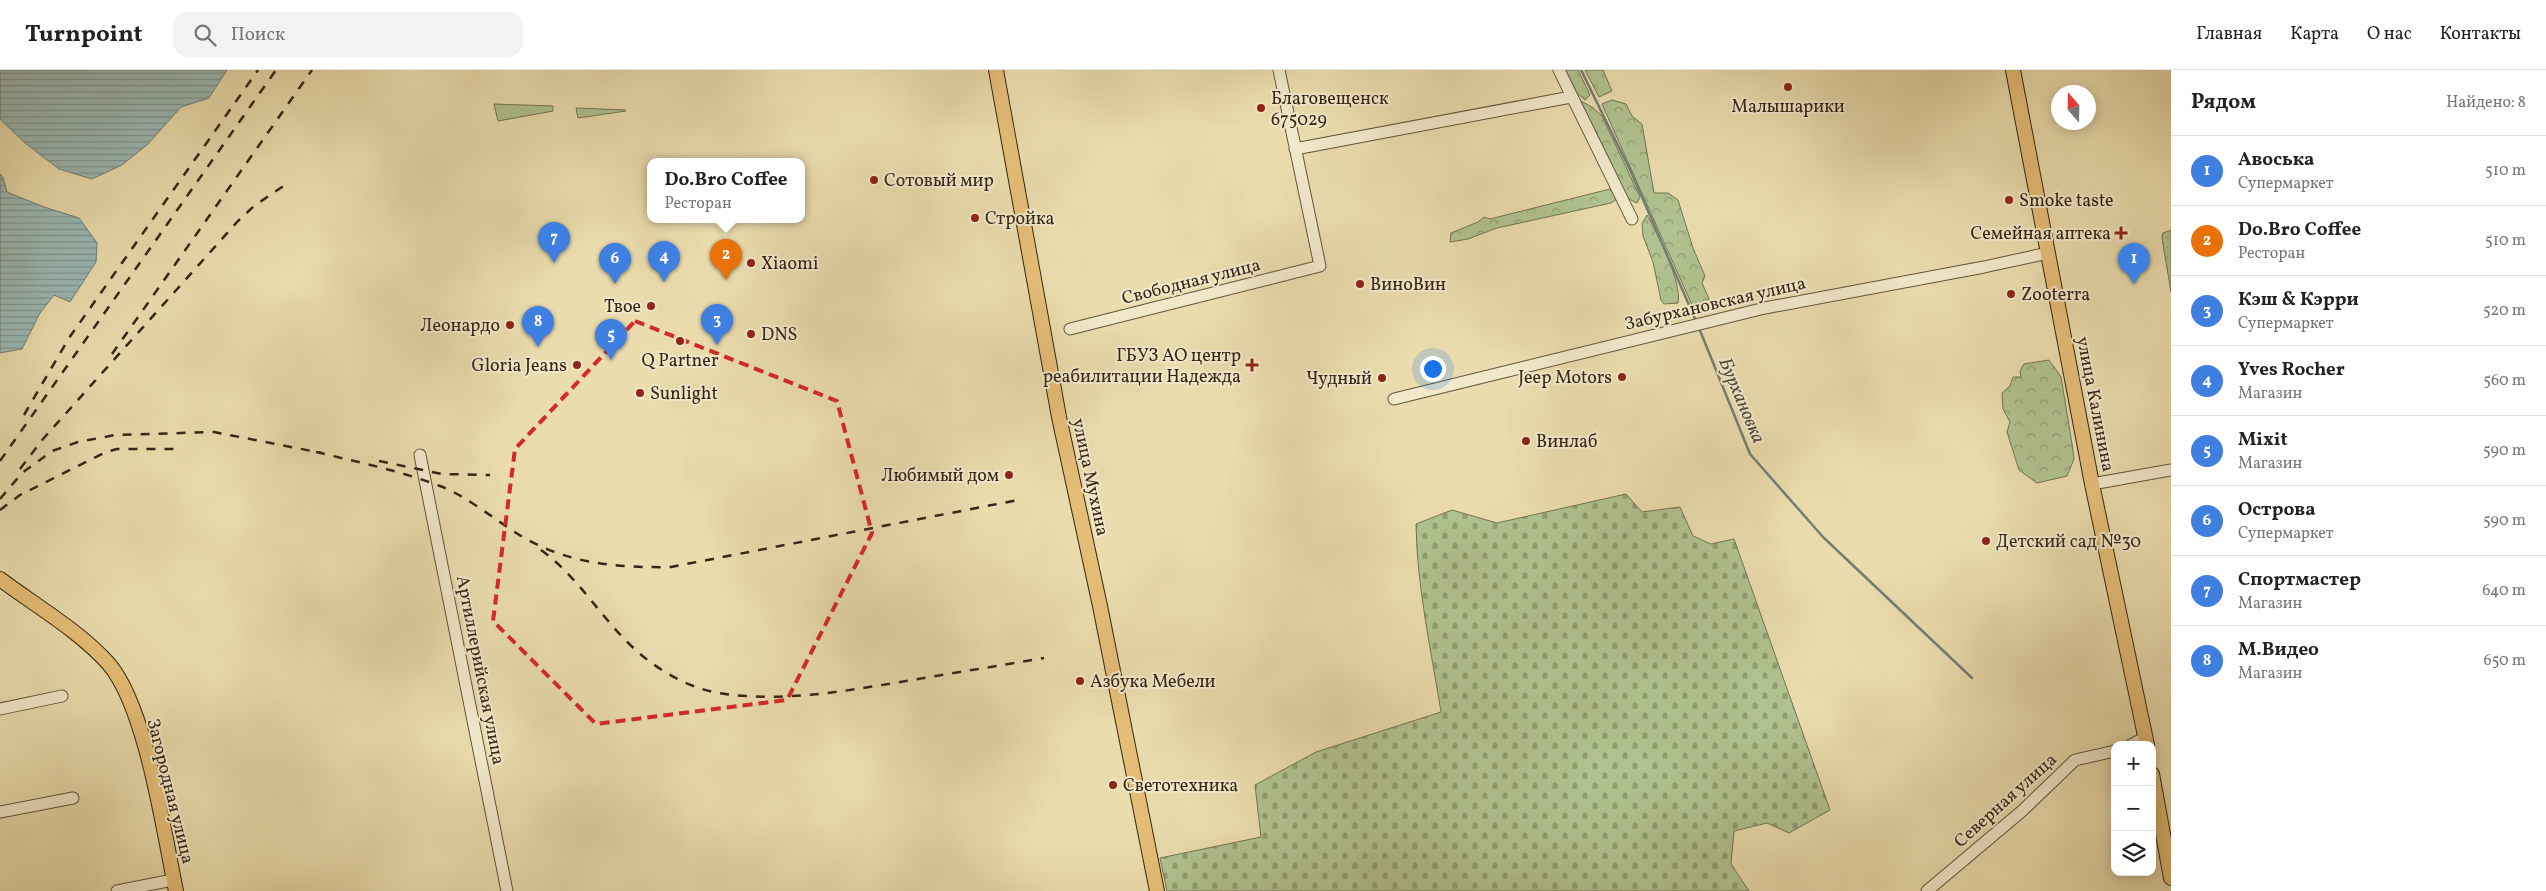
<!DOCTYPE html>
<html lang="ru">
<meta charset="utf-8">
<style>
body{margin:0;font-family:Vollkorn,serif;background:#f2f2f2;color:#222}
.controls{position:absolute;right:15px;bottom:15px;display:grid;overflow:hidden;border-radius:10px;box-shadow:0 2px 12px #0003}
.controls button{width:45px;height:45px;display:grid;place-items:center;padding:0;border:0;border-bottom:1px solid #e0e0e0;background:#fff;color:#222;font:25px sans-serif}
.compass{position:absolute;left:2051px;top:15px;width:45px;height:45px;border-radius:50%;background:#fff;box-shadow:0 2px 12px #0003;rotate:340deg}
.you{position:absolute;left:1432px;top:298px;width:18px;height:18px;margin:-12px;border:4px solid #fff;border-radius:50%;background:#1a73e8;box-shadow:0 0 0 8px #1a73e833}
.badge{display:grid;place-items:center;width:32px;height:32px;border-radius:50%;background:#db2777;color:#fff;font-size:16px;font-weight:700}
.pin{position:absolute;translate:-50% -41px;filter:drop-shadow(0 1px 2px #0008)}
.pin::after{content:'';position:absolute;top:26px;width:18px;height:15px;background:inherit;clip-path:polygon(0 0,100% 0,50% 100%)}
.popup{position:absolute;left:647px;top:88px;width:158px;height:65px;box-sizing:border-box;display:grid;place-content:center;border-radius:10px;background:#fff;filter:drop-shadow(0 1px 4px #0005);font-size:16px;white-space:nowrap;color:#767676}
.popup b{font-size:19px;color:#222}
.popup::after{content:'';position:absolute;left:50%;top:100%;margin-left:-10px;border:10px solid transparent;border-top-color:#fff}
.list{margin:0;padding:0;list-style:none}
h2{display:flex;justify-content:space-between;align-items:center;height:65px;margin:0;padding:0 20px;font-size:21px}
h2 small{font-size:16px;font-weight:400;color:#767676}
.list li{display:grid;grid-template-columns:32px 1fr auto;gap:15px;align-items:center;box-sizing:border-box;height:70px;padding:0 20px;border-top:1px solid #e0e0e0}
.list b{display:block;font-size:19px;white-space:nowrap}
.list p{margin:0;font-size:16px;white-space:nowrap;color:#767676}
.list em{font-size:16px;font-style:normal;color:#767676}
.icon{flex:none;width:28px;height:28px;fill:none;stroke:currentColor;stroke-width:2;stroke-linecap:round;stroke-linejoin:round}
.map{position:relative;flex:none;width:2171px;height:821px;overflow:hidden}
header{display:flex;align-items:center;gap:30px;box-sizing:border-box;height:70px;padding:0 25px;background:#fff;border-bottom:1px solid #e0e0e0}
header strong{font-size:24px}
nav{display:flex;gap:28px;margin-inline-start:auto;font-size:18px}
.search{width:350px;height:45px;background:#f2f2f2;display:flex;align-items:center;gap:12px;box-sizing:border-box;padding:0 18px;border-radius:15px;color:#767676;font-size:19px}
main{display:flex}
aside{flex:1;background:#fff}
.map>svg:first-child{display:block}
.grass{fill:#b0c28f;stroke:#737452}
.forest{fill:url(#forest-crowns);stroke:#737452}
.cemetery{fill:url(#cemetery-stones);stroke:#737452}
.park{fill:url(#park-dots);stroke:#737452}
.water{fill:url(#water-rules);stroke:#737e74}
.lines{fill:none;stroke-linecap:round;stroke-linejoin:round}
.stream{stroke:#737e74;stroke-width:2.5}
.minor-casing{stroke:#63533b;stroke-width:13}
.major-casing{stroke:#362515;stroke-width:16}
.minor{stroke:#f1e8ca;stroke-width:11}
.major{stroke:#e5be76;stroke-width:14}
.rail{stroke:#362515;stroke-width:2.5;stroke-dasharray:9 9;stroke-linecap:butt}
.marked{fill:none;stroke:#d62828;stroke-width:4;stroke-dasharray:10 6;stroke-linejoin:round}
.poi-dot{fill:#8f2418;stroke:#f1e8ca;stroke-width:2}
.labels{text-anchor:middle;stroke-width:4;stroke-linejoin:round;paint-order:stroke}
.poi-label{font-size:18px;fill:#362515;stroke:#f1e8ca;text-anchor:start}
.street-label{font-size:18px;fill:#362515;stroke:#f1e8ca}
.water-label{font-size:19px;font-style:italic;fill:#4f4a3d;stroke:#f1e8ca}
</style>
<header>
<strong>Turnpoint</strong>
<div class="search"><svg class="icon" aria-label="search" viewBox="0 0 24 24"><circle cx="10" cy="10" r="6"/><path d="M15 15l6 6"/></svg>Поиск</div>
<nav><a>Главная</a><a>Карта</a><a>О нас</a><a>Контакты</a></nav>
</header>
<main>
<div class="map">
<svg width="2171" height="821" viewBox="0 0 2171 821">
<defs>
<pattern id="forest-crowns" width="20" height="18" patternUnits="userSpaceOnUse" patternTransform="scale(1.25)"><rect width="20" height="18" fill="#b0c28f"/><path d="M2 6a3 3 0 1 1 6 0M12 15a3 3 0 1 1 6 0" fill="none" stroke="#909d74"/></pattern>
<pattern id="cemetery-stones" width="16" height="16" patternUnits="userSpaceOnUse" patternTransform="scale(1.25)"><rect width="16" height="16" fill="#b0c28f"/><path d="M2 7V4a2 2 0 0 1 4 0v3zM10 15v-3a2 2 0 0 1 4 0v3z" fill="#909d74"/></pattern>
<pattern id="park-dots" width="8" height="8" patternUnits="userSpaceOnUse" patternTransform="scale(1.25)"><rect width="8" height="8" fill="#b0c28f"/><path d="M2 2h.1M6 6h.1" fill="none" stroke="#909d74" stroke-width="1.8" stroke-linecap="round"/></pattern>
<pattern id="water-rules" width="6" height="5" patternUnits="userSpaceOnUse" patternTransform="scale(1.25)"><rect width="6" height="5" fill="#9bb9b4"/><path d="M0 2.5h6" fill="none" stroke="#7f9691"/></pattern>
</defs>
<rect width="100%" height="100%" fill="#eadcad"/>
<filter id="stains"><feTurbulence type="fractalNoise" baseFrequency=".004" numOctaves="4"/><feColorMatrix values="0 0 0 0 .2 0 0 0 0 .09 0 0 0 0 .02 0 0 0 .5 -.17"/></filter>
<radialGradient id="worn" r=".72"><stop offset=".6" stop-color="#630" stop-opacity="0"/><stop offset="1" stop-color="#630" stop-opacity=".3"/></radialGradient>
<path class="grass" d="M 494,34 L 553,36 L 553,41 L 498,51 Z
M 576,38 L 625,40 L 626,41 L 578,48 Z"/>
<path class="forest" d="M 1562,0 L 1578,0 L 1590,25 L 1585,30 L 1573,19 Z
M 1585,0 L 1603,0 L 1612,21 L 1599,27 Z
M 1577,29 L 1592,37 L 1602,46 L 1640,127 L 1637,133 L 1627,128 Z
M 1612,30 L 1626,34 L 1632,46 L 1642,54 L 1654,123 L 1668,123 L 1678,130 L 1693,178 L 1705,206 L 1702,213 L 1710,231 L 1692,235 L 1602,34 Z
M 1610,119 L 1617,129 L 1611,133 L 1497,158 L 1468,169 L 1450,172 L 1451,163 L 1478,152 L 1484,147 L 1490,149 Z
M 1647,145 C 1658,165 1682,212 1678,233 L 1664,234 L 1661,230 L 1653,192 L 1643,166 L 1642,154 Z
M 2049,290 L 2061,307 L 2072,374 L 2074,389 L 2067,406 L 2037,413 L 2019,400 L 2007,362 L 2010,352 L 2003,339 L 2002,323 L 2010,316 L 2013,307 L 2021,307 L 2020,301 L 2024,294 Z"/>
<path class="cemetery" d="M 1626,424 L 1642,442 L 1680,437 L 1693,466 L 1711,474 L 1734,469 L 1830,740 L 1789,763 L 1767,753 L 1734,761 L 1731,794 L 1749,821 L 1167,821 L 1160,788 L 1261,767 L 1255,715 L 1316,682 L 1441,642 C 1431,579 1417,518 1416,454 L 1452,440 L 1497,453 Z"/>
<path class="park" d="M 2171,160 L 2171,222 L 2162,168 L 2163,163 Z"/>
<path class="water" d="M 0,0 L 227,0 L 209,28 L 181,37 L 148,74 L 122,95 L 92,109 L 59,99 L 25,73 L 0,49 Z
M 0,104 L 3,107 L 7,122 L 44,137 L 79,148 L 97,173 L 96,192 L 70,232 L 54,225 L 40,243 L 22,279 L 0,283 Z"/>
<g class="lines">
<path class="stream" d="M 1581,0 L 1631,102 L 1696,251
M 1699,258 L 1750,384 L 1823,467 L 1972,608"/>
<g class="minor-casing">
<path id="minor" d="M 1559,0 L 1632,149
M 1295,79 L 1571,27
M 1070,259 L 1320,196 L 1279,0
M 1394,329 L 1765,238 L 1984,197 L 2048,183
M 420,385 L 507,821
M 2092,414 L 2171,400
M 0,639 L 62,626
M 2131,675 L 2146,667
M 0,742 L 73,728
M 117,821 L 173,810
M 1927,821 L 2022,741 L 2075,690 L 2115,681"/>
</g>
<g class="major-casing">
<path id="major" d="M 996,0 L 1059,347 L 1100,536 L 1157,821
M 2013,0 L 2092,414 L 2147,675
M 0,509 C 36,536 78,560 108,593 C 146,636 164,763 176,821
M 2152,704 L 2171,808"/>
</g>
<use href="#minor" class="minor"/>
<use href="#major" class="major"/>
<path class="rail" d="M 112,284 L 312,0
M 24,345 L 69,268 L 258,0
M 316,382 C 358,392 401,401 440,416 C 465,425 498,452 521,466 C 568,494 618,498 671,497 L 1018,430
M 0,391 L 276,0
M 379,391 L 442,404 L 490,405
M 20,399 L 43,369 L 238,151 L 254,136 L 285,115
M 0,429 L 22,403 L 52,381 L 78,372 L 115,365 L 214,362 L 322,383
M 0,440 L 20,425 L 106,382 L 117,379 L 176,379
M 541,480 C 584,511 607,560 649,591 C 670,607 698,621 725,624 C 785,632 846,621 906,611 C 952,603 998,596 1044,588"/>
</g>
<path class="marked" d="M 635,251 L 837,331 L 872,463 L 787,630 L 596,654 L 493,551 L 515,379 Z"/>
<g class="poi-dot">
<circle cx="1788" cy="17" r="5"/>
<circle cx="1261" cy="38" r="5"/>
<circle cx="874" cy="110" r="5"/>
<circle cx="2009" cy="130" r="5"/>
<circle cx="975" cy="148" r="5"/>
<path d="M2118.5 155.5h5v5h5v5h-5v5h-5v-5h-5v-5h5z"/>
<circle cx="751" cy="193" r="5"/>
<circle cx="1360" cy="214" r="5"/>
<circle cx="2011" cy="224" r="5"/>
<circle cx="651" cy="236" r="5"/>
<circle cx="510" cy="255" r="5"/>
<circle cx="751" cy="264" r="5"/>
<circle cx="680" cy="271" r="5"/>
<circle cx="577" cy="295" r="5"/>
<path d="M1249.5 287.5h5v5h5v5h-5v5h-5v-5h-5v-5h5z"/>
<circle cx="1622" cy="307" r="5"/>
<circle cx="1382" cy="308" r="5"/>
<circle cx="640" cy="323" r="5"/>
<circle cx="1526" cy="371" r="5"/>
<circle cx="1009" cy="405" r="5"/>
<circle cx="1986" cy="471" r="5"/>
<circle cx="1080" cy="611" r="5"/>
<circle cx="1113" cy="715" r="5"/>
</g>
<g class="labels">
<g class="poi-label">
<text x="1271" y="34">Благовещенск<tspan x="1271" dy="21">675029</tspan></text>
<text x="1788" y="42" text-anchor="middle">Малышарики</text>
<text x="884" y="116">Сотовый мир</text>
<text x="2019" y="136">Smoke taste</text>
<text x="985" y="154">Стройка</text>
<text x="2111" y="169" text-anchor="end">Семейная аптека</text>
<text x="761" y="199">Xiaomi</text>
<text x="1370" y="220">ВиноВин</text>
<text x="2021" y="230">Zooterra</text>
<text x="641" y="242" text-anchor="end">Твое</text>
<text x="500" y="261" text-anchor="end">Леонардо</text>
<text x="761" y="270">DNS</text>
<text x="1241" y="291" text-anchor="end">ГБУЗ АО центр<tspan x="1241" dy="21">реабилитации Надежда</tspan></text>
<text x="680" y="296" text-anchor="middle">Q Partner</text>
<text x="567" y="301" text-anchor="end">Gloria Jeans</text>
<text x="1612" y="313" text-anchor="end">Jeep Motors</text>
<text x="1372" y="314" text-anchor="end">Чудный</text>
<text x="650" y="329">Sunlight</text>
<text x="1536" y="377">Винлаб</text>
<text x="999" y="411" text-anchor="end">Любимый дом</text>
<text x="1996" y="477">Детский сад №30</text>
<text x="1090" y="617">Азбука Мебели</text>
<text x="1123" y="721">Светотехника</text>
</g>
<g class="street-label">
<text transform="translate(1191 211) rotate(-14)" y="6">Свободная улица</text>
<text transform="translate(1715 233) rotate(-13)" y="6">Забурхановская улица</text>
<text transform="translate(2096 334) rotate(79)" y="6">улица Калинина</text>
<text transform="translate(1091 407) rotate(78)" y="6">улица Мухина</text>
<text transform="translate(481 600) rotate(79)" y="6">Артиллерийская улица</text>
<text transform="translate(171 721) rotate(76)" y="6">Загородная улица</text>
<text transform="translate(2005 730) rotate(-42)" y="6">Северная улица</text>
</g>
<g class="water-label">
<text transform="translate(1743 330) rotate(67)" y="7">Бурхановка</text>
</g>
</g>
<rect width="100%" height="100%" filter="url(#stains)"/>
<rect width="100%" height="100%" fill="url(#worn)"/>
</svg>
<div class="controls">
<button>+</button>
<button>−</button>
<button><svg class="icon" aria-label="layers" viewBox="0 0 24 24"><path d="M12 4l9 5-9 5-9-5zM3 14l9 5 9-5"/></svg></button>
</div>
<svg class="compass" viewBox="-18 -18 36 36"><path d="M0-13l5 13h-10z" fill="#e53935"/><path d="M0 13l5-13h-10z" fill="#767676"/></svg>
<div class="you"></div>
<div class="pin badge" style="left:2134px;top:214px;background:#3f7fe0">1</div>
<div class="pin badge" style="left:726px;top:210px;background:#e8710a">2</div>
<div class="popup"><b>Do.Bro Coffee</b>Ресторан</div>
<div class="pin badge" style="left:717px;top:275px;background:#3f7fe0">3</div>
<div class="pin badge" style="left:664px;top:212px;background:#3f7fe0">4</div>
<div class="pin badge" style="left:611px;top:290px;background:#3f7fe0">5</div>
<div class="pin badge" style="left:615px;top:214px;background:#3f7fe0">6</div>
<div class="pin badge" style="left:554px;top:193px;background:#3f7fe0">7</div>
<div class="pin badge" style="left:538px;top:277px;background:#3f7fe0">8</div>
</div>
<aside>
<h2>Рядом<small>Найдено: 8</small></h2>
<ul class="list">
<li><span class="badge" style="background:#3f7fe0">1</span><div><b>Авоська</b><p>Супермаркет</p></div><em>510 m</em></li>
<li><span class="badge" style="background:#e8710a">2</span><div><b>Do.Bro Coffee</b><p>Ресторан</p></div><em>510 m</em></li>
<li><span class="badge" style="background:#3f7fe0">3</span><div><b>Кэш &amp; Кэрри</b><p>Супермаркет</p></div><em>520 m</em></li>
<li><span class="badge" style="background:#3f7fe0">4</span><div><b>Yves Rocher</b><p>Магазин</p></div><em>560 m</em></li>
<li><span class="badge" style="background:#3f7fe0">5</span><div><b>Mixit</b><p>Магазин</p></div><em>590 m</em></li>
<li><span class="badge" style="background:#3f7fe0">6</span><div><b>Острова</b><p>Супермаркет</p></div><em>590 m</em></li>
<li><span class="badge" style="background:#3f7fe0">7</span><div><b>Спортмастер</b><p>Магазин</p></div><em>640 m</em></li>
<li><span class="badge" style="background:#3f7fe0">8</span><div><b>М.Видео</b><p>Магазин</p></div><em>650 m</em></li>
</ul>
</aside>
</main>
